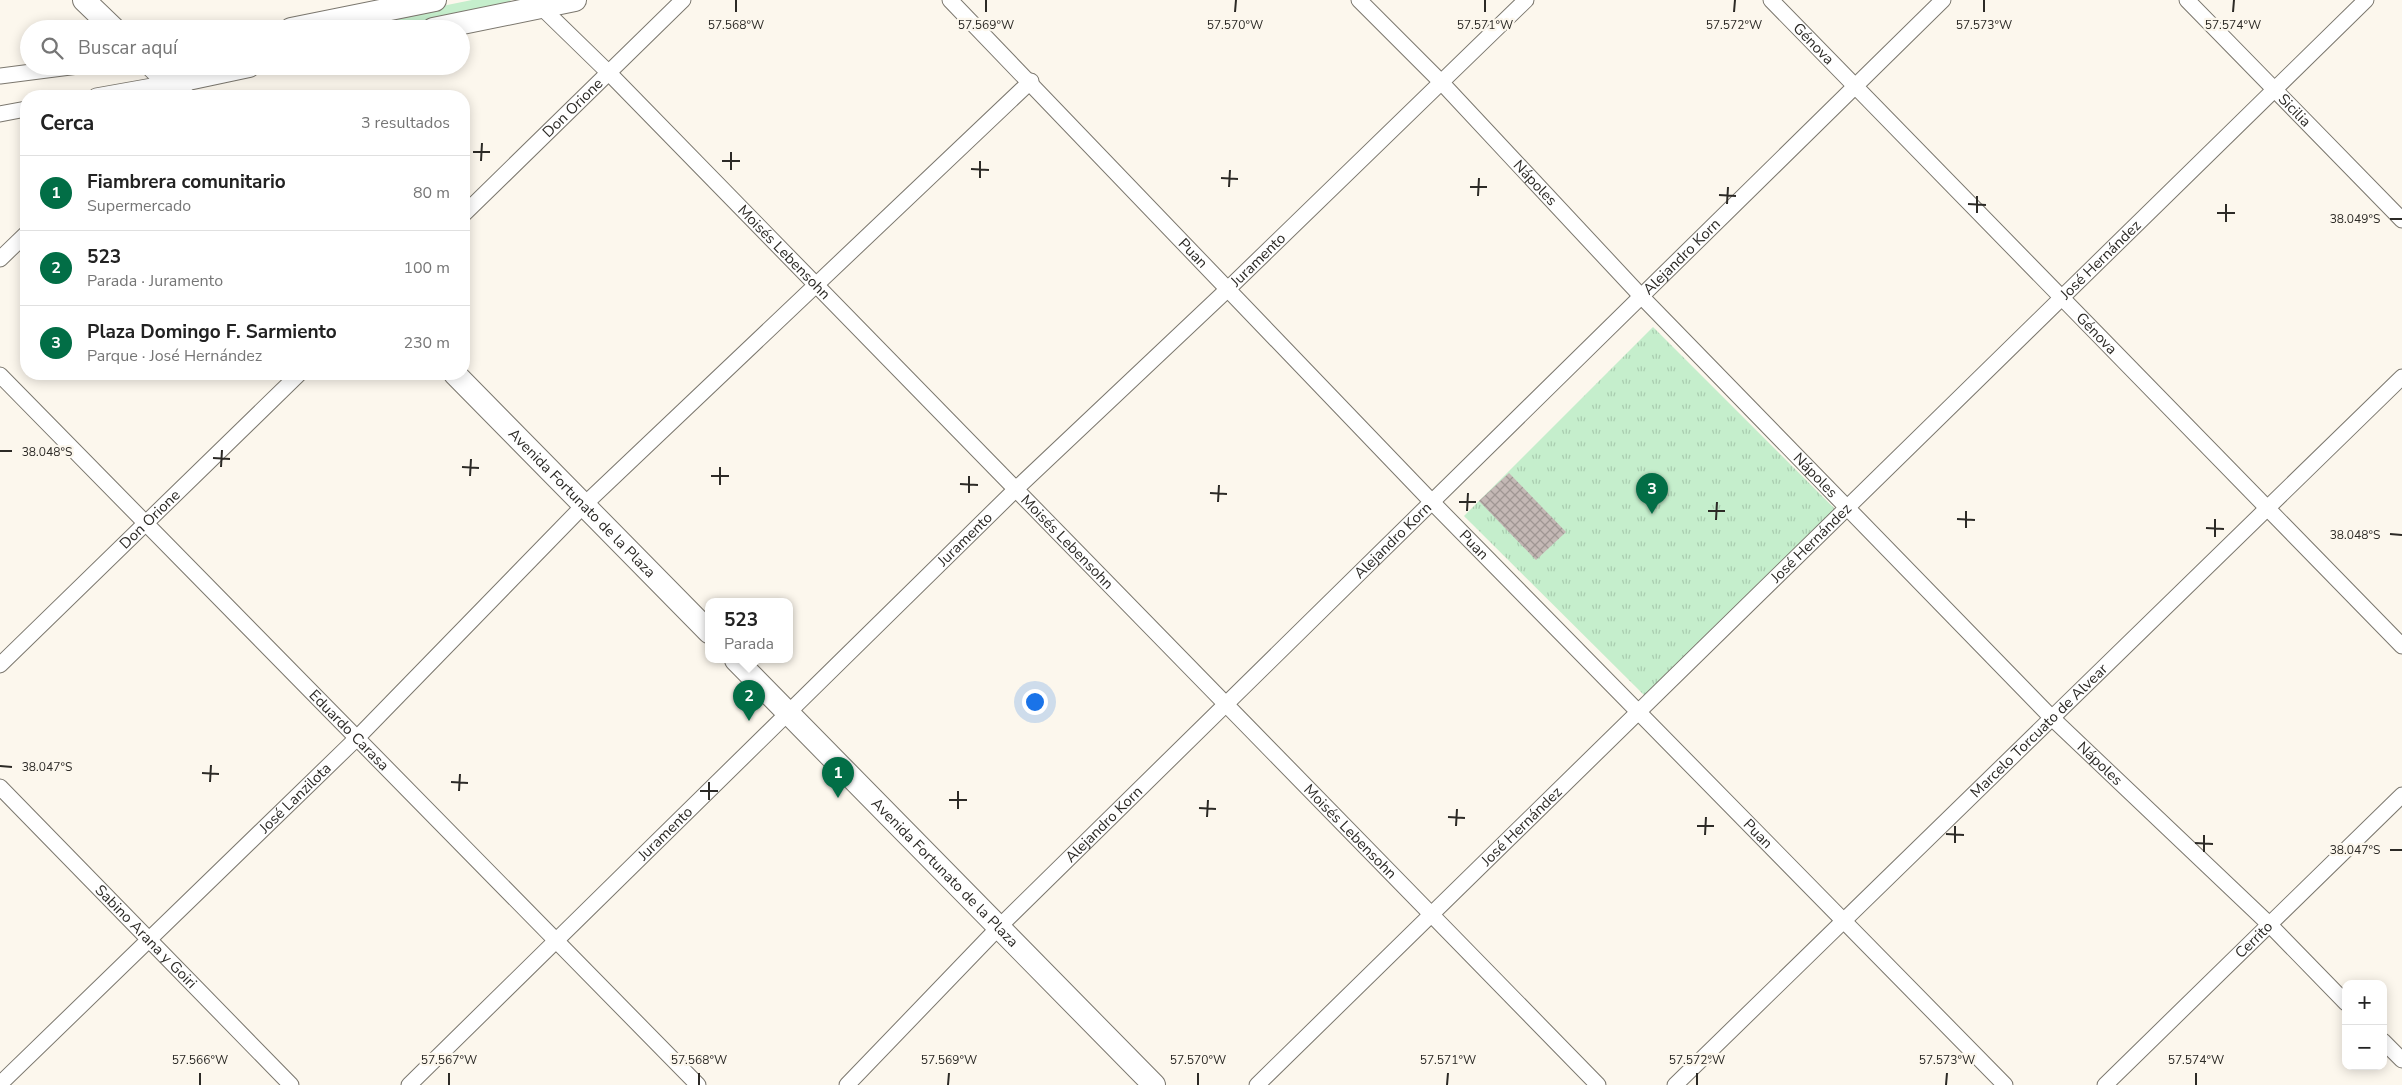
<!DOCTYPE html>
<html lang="es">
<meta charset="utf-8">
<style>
body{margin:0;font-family:"Nunito Sans",sans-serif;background:#f2f2f2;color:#222}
.controls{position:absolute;right:15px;bottom:15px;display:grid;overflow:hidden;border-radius:10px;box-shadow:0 2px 12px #0003}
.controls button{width:45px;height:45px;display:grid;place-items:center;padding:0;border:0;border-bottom:1px solid #e0e0e0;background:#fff;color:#222;font:25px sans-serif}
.you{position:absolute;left:1034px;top:701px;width:18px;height:18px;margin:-12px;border:4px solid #fff;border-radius:50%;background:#1a73e8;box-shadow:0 0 0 8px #1a73e833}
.badge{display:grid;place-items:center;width:32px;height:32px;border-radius:50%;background:#026e46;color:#fff;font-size:16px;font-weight:700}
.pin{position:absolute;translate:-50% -41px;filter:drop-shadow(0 1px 2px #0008)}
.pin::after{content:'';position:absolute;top:26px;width:18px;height:15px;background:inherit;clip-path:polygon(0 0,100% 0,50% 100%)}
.popup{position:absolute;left:705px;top:598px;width:88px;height:65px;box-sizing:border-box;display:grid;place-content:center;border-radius:10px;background:#fff;filter:drop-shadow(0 1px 4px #0005);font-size:16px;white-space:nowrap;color:#767676}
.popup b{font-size:19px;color:#222}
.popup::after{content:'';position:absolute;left:50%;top:100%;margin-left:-10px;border:10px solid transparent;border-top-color:#fff}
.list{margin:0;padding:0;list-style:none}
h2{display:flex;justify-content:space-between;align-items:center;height:65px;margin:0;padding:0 20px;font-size:21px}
h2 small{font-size:16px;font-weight:400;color:#767676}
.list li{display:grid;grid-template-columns:32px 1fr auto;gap:15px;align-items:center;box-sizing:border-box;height:75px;padding:0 20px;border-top:1px solid #e0e0e0}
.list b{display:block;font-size:19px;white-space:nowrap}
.list p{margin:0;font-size:16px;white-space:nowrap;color:#767676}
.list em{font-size:16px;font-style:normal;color:#767676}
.icon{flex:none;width:28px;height:28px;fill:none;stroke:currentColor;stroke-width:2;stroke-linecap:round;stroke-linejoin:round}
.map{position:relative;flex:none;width:2402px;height:1085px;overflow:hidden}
.search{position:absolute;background:#fff;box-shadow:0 2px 12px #0003;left:20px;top:20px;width:450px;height:55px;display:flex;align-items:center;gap:12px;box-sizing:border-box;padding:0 18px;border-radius:28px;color:#767676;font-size:19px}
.panel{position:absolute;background:#fff;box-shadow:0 2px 12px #0003;left:20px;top:90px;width:450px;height:290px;border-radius:20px}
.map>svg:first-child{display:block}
.grass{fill:#c5eecc}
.park{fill:url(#park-tufts)}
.building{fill:url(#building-cross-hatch)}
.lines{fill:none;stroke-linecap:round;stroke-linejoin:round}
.street-casing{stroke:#7b776e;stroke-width:17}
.secondary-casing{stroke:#7b776e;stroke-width:24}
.street{stroke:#fff;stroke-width:15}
.secondary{stroke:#fff;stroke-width:22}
.ticks{fill:none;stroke:#2c2a26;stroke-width:2}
.labels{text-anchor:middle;stroke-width:4.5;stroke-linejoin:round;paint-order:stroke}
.street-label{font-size:15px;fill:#2c2a26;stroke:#fcf7ed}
.ticks-label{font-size:12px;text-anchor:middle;fill:#2c2a26;stroke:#fcf7ed;stroke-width:4.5;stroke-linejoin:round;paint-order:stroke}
</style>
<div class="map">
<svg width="2402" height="1085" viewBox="0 0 2402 1085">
<defs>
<pattern id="park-tufts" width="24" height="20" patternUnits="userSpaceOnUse" patternTransform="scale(1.25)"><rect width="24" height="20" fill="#c5eecc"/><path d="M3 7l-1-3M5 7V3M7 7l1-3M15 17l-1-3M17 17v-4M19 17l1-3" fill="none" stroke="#a9ccaf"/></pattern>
<pattern id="building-cross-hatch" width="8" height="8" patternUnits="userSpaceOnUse" patternTransform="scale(1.25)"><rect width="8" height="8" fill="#c4b8b5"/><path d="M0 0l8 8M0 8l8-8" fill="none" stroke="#9f9693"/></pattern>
</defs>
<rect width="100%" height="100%" fill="#fcf7ed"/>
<path class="grass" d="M 472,0 L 510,0 L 515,5 L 394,29 L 328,29 Z"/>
<path class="park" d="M 1653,327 L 1839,513 L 1650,701 L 1464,516 Z"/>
<path class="building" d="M 1509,473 L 1566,532 L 1536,560 L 1479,501 Z"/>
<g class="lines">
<g class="street-casing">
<g id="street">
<path id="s1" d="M 950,0 L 1432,502 L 2005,1085"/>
<path id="s2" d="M 1359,0 L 1442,83 L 1641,296 L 2052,718 L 2270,925 L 2346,1003"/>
<path id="s3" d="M 1771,0 L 2402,646"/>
<path id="s4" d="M 2187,0 L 2402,220"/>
<path id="s5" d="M 537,3 L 609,73 L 1598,1085"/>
<path d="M 0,76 L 78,66"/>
<path d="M 96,96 L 169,83"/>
<path d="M 0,114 L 26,109"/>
<path id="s6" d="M 464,214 L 683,0"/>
<path d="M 0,259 L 26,234"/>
<path id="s7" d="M 0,375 L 698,1085"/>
<path id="s8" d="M 0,665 L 299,374"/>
<path id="s9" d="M 0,787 L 291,1085"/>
<path d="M 2383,1041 L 2402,1060"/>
<path id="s10" d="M 0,1084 L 357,738 L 584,505 L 1031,81"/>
<path id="s11" d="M 409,1085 L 1016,489 L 1229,288 L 1526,0"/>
<path id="s12" d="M 847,1085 L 1000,926 L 1943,0"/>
<path id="s13" d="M 1257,1085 L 2366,0"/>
<path id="s14" d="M 1675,1085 L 2402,377"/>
<path id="s15" d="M 2105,1085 L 2402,795"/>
</g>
</g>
<g class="secondary-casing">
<g id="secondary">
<path d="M 84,0 L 114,29"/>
<path d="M 291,29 L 435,0"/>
<path d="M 433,29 L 575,0"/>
<path d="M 152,66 L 183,96"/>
<path d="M 169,83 L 249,66"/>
<path id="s16" d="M 455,374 L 709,632"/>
<path id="s17" d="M 736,660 L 1154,1085"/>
</g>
</g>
<use href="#street" class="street"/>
<use href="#secondary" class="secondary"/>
</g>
<path class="ticks" d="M 736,12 L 736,0M 986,12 L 986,0M 1235,12 L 1236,0M 1485,12 L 1485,0M 1734,12 L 1735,0M 1984,12 L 1984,0M 2233,12 L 2234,0M 473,152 L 490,152M 481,161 L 482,143M 722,161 L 740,161M 971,169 L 989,170M 731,170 L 731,152M 980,178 L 980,161M 1221,178 L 1238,179M 1229,187 L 1230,170M 1470,187 L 1487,187M 1719,195 L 1736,196M 1478,196 L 1479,178M 1727,204 L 1728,187M 1968,204 L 1986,205M 1977,213 L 1977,196M 2217,213 L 2235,213M 2390,219 L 2402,219M 2226,222 L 2226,204M 0,451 L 12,451M 213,458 L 230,459M 221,467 L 222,450M 462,467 L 479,468M 470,476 L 471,459M 711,476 L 729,476M 960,484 L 978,485M 720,485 L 720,467M 969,493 L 969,476M 1210,493 L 1227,494M 1218,502 L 1219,485M 1459,502 L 1476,502M 1467,511 L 1468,493M 1708,511 L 1725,511M 1957,519 L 1975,520M 1716,520 L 1717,502M 1966,528 L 1966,511M 2206,528 L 2224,529M 2390,534 L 2402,535M 2215,537 L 2215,519M 0,766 L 12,767M 202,773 L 219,774M 210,782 L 211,765M 451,782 L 468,783M 459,791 L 460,774M 700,791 L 718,791M 709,800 L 709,782M 949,800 L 967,800M 1199,808 L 1216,809M 958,809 L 958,791M 1207,817 L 1208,800M 1448,817 L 1465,818M 1456,826 L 1457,809M 1697,826 L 1714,826M 1946,834 L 1964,835M 1705,835 L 1706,817M 1955,843 L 1955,826M 2195,843 L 2213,844M 2390,850 L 2402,850M 2204,852 L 2204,835M 200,1085 L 200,1073M 449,1085 L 449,1073M 699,1085 L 699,1073M 948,1085 L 949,1073M 1198,1085 L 1198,1073M 1447,1085 L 1448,1073M 1697,1085 L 1697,1073M 1946,1085 L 1947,1073M 2196,1085 L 2196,1073"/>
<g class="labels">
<g class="street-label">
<text dy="5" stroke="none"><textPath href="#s3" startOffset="61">Génova</textPath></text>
<text dy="5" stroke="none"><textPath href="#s6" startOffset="152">Don Orione</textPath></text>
<text dy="5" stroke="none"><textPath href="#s4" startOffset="154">Sicilia</textPath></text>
<text dy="5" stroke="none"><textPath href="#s2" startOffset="254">Nápoles</textPath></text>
<text dy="5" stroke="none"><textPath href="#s5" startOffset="351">Moisés Lebensohn</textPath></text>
<text dy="5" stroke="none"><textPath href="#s1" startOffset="351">Puan</textPath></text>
<text dy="5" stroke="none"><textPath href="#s12" startOffset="1176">Alejandro Korn</textPath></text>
<text dy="5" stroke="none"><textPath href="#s13" startOffset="1180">José Hernández</textPath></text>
<text dy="5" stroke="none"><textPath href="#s11" startOffset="1184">Juramento</textPath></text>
<text dy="5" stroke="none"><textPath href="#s3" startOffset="466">Génova</textPath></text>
<text dy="5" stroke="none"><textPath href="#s2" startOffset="659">Nápoles</textPath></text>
<text dy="5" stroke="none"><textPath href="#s16" startOffset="181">Avenida Fortunato de la Plaza</textPath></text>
<text dy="5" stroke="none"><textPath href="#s8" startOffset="209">Don Orione</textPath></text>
<text dy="5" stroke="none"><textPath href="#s11" startOffset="779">Juramento</textPath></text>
<text dy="5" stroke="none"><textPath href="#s12" startOffset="771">Alejandro Korn</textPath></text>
<text dy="5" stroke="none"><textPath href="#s5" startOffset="756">Moisés Lebensohn</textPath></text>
<text dy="5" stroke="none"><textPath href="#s13" startOffset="775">José Hernández</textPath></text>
<text dy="5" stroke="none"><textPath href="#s1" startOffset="756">Puan</textPath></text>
<text dy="5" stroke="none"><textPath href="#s7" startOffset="498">Eduardo Carasa</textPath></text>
<text dy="5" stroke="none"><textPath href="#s14" startOffset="508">Marcelo Torcuato de Alvear</textPath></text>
<text dy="5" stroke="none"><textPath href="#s2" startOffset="1064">Nápoles</textPath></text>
<text dy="5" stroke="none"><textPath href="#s10" startOffset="411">José Lanzilota</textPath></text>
<text dy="5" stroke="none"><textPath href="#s12" startOffset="366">Alejandro Korn</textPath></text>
<text dy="5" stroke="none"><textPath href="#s13" startOffset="370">José Hernández</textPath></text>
<text dy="5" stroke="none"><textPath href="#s5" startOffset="1161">Moisés Lebensohn</textPath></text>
<text dy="5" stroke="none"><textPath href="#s11" startOffset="359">Juramento</textPath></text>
<text dy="5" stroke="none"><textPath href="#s1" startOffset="1161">Puan</textPath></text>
<text dy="5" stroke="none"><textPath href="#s17" startOffset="298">Avenida Fortunato de la Plaza</textPath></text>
<text dy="5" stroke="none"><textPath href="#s9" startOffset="209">Sabino Arana y Goiri</textPath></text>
<text dy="5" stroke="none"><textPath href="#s15" startOffset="208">Cerrito</textPath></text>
</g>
</g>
<g class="ticks-label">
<text x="736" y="29">57.568°W</text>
<text x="986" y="29">57.569°W</text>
<text x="1235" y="29">57.570°W</text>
<text x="1485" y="29">57.571°W</text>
<text x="1734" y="29">57.572°W</text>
<text x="1984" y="29">57.573°W</text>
<text x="2233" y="29">57.574°W</text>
<text x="2355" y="223">38.049°S</text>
<text x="47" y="456">38.048°S</text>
<text x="2355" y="539">38.048°S</text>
<text x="47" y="771">38.047°S</text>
<text x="2355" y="854">38.047°S</text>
<text x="200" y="1064">57.566°W</text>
<text x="449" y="1064">57.567°W</text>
<text x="699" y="1064">57.568°W</text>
<text x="949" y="1064">57.569°W</text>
<text x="1198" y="1064">57.570°W</text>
<text x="1448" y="1064">57.571°W</text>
<text x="1697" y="1064">57.572°W</text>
<text x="1947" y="1064">57.573°W</text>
<text x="2196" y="1064">57.574°W</text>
</g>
</svg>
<div class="controls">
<button>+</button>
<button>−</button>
</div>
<div class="you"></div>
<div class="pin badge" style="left:838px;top:798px">1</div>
<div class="pin badge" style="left:749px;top:721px">2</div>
<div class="popup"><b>523</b>Parada</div>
<div class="pin badge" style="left:1652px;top:514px">3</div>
<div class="search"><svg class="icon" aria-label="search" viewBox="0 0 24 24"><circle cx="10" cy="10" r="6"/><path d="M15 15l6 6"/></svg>Buscar aquí</div>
<section class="panel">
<h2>Cerca<small>3 resultados</small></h2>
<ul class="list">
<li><span class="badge">1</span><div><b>Fiambrera comunitario</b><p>Supermercado</p></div><em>80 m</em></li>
<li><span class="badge">2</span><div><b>523</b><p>Parada · Juramento</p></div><em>100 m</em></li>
<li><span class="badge">3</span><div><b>Plaza Domingo F. Sarmiento</b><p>Parque · José Hernández</p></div><em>230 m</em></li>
</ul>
</section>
</div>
